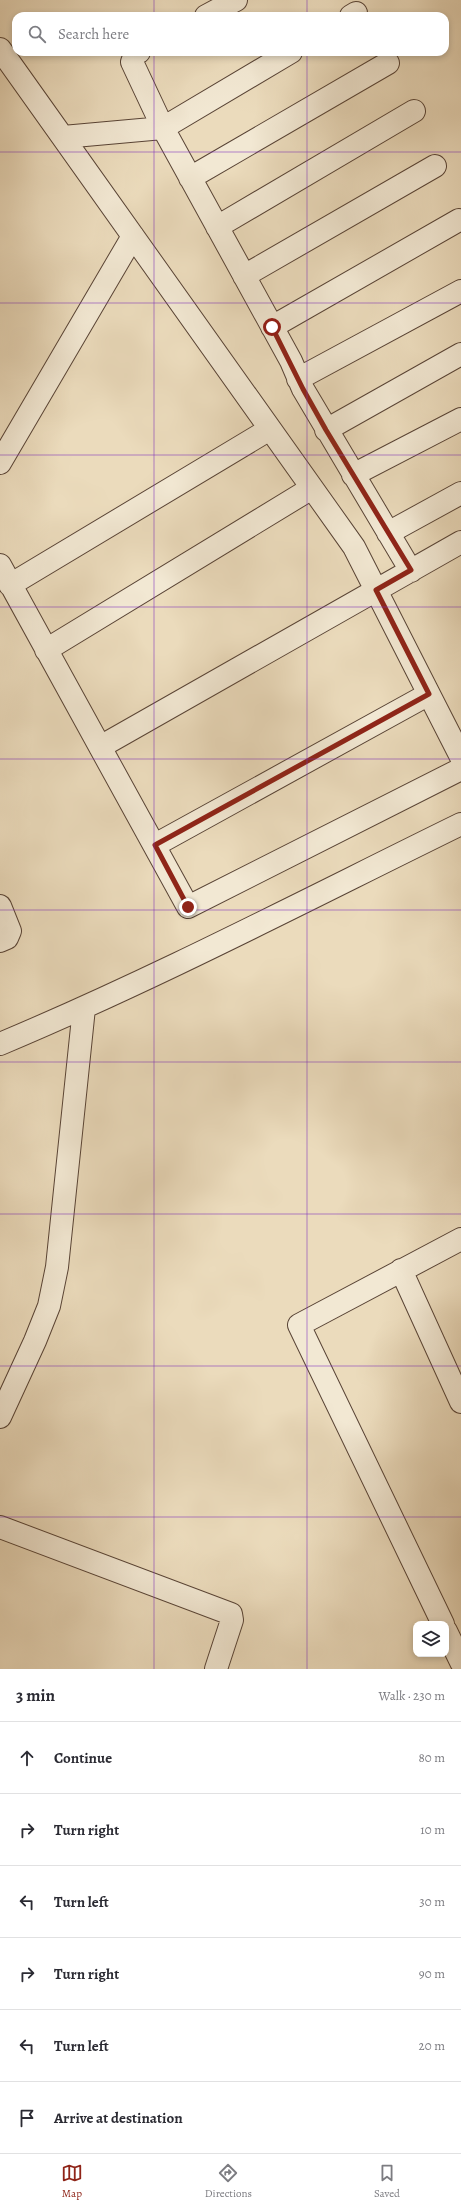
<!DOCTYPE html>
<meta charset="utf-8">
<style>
body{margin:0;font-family:Alegreya,serif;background:#f7f7f7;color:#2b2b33}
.controls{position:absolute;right:12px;bottom:12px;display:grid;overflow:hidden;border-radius:8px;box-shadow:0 2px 6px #0003}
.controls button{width:36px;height:36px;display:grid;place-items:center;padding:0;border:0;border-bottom:1px solid #e1e1e2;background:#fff;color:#2b2b33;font:20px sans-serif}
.stop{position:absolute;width:12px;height:12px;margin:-9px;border:3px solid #8f2418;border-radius:50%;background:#fff}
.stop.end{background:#8f2418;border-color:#fff;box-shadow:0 1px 4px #0008}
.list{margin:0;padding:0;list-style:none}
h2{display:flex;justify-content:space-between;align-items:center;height:52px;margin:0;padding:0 16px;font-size:17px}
h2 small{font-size:13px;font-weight:400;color:#7c7c81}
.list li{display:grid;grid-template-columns:26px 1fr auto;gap:12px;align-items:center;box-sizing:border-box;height:72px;padding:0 16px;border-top:1px solid #e1e1e2}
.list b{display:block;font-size:15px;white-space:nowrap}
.list em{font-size:13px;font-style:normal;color:#7c7c81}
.icon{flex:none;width:22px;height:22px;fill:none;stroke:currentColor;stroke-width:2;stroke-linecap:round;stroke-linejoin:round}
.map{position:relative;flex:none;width:461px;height:1669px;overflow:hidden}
.search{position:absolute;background:#fff;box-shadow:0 2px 6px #0003;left:12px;right:12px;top:12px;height:44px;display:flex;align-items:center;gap:10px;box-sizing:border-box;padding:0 14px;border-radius:12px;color:#7c7c81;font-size:15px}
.sheet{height:484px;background:#fff}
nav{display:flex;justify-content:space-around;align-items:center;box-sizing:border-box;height:56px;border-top:1px solid #e1e1e2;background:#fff;font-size:11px;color:#7c7c81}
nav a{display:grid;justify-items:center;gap:2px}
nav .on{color:#8f2418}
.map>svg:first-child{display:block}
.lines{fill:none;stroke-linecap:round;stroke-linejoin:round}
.minor-casing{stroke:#594436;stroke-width:24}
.minor{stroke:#f2e8d3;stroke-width:22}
.route{stroke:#8f2418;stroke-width:5}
.grid{fill:none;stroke:#7b2cbf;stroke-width:1;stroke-opacity:0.55}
</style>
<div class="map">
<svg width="461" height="1669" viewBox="0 0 461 1669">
<rect width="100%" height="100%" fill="#ebdbbc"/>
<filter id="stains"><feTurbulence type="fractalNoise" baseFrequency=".005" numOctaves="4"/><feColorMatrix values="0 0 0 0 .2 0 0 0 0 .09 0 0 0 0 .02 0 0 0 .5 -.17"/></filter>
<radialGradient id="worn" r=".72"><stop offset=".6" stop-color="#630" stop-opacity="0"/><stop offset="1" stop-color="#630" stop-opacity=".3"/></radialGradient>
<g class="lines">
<g class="minor-casing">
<path id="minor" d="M 206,16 L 236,0
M 351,16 L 356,13
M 0,49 L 354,547 L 461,757
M 139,52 L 135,54 L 132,62 L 163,128 L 291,361 L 303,389 L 411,571
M 63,137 L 163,128 L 291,52
M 190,178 L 388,63
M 217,227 L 414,111
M 244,276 L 435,166
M 272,327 L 459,220
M 298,379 L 461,291
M 326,430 L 461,354
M 0,463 L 133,236
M 353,475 L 461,419
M 388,533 L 461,493
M 0,565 L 188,907 L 461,769
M 10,585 L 270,429
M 46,650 L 312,488
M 100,747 L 461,542
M 155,845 L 429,694
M 0,906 L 10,931 L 7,938 L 0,941
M 0,1044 C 157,978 308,899 461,824
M 401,1270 L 461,1402
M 0,1417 L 35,1341 L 49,1306 L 57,1267 L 84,1008
M 0,1527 L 231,1614 L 232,1620 L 216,1669
M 443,1624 L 299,1325 L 461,1239
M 446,1631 L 461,1662"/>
</g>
<use href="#minor" class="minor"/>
</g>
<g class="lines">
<path class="route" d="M 188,907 L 155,845 L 429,694 L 376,590 L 411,570 L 326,430 L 303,389 L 272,327"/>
</g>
<path class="grid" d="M 154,0 L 154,16M 307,0 L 307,16M 154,52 L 154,1669M 307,52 L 307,1669M 0,152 L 461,152M 0,303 L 461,303M 0,455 L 461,455M 0,607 L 461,607M 0,759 L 461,759M 0,910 L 461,910M 0,1062 L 461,1062M 0,1214 L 461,1214M 0,1366 L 461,1366M 0,1517 L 461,1517"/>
<rect width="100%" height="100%" filter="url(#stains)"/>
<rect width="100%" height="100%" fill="url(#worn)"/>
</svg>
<div class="controls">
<button><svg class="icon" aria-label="layers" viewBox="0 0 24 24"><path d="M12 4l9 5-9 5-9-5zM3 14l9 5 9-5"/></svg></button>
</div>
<div class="stop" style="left:272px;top:327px"></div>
<div class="stop end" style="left:188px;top:907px"></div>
<div class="search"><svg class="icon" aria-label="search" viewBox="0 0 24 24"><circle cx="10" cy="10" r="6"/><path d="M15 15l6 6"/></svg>Search here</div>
</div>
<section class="sheet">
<h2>3 min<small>Walk · 230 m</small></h2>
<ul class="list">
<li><svg class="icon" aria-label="ahead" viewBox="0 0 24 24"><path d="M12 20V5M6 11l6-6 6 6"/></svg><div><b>Continue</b></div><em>80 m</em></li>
<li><svg class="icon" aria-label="right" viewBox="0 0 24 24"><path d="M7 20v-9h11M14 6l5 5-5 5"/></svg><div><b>Turn right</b></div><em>10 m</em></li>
<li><svg class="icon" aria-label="left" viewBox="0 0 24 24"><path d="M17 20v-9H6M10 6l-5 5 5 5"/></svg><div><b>Turn left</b></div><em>30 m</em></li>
<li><svg class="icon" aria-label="right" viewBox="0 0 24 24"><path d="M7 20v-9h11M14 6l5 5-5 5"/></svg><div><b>Turn right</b></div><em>90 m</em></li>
<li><svg class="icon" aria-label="left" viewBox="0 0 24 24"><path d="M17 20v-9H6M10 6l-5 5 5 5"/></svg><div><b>Turn left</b></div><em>20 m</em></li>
<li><svg class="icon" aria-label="arrive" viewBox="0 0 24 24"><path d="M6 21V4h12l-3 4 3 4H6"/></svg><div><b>Arrive at destination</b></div></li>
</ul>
</section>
<nav>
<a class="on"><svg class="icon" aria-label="map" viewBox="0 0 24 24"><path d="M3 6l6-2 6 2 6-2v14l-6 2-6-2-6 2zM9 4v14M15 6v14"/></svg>Map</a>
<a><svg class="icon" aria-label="directions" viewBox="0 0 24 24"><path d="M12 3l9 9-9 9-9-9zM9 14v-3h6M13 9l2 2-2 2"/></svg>Directions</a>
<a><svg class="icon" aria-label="saved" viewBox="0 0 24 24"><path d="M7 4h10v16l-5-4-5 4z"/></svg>Saved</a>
</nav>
